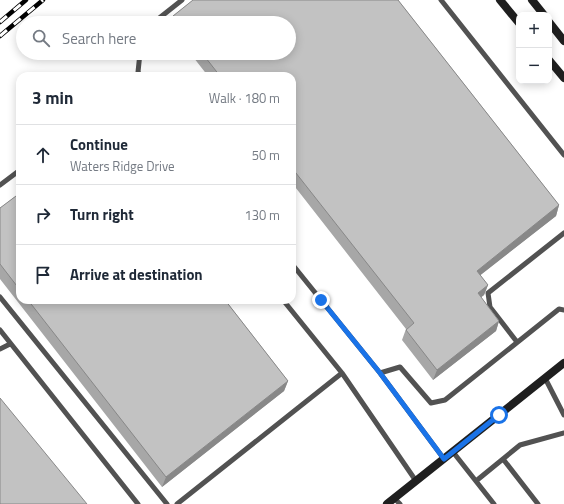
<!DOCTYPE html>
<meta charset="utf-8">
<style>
body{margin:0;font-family:"Titillium Web",sans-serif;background:#f6f6f7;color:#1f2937}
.controls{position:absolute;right:12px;top:12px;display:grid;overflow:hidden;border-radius:8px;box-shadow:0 2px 10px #0003}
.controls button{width:36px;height:36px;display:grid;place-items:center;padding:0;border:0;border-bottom:1px solid #e0e1e3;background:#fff;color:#1f2937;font:20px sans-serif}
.stop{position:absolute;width:12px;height:12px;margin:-9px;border:3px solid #1a73e8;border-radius:50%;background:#fff}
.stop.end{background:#1a73e8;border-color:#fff;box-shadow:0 1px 4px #0008}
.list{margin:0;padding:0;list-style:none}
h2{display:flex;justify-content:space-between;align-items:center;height:52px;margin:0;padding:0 16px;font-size:17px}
h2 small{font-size:13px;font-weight:400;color:#747a83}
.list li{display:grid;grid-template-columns:26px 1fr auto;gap:12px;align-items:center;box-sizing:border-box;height:60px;padding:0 16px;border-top:1px solid #e0e1e3}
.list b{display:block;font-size:15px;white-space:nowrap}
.list p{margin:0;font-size:13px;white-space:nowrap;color:#747a83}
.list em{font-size:13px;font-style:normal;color:#747a83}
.icon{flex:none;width:22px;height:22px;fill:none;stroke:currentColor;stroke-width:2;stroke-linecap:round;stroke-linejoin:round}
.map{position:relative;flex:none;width:564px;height:504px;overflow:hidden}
.search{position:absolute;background:#fff;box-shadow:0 2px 10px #0003;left:16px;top:16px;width:280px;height:44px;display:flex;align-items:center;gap:10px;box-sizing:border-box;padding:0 14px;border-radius:22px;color:#747a83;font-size:15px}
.panel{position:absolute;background:#fff;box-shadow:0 2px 10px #0003;left:16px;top:72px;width:280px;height:232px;border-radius:12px}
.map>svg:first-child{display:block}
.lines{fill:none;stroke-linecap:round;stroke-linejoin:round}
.lane{stroke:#525252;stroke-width:5}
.secondary{stroke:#1f1f1f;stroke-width:8}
.rail-casing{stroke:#000;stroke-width:4.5}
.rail{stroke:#fff;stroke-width:3;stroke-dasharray:9;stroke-linecap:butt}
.wall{fill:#a7a7a7}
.shaded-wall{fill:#888}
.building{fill:#c2c2c2;stroke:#888}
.route{stroke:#1a73e8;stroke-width:5}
</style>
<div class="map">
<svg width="564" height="504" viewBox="0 0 564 504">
<rect width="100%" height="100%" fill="#fff"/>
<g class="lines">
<path class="lane" d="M 441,0 L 564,155
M 153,23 L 182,0
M 140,53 L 138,72 L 141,76
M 0,185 L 20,170
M 292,264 L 380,373 L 444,459
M 0,297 L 167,504
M 283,300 L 342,373 L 416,481
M 0,330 L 138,504
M 517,342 L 490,307 L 488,293 L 564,233
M 0,349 L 10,344
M 380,373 L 400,367 L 431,403 L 445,400 L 559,309 L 564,310
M 545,378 L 564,415
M 453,452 L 494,504
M 503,459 L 538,504
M 476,481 L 520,445 L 564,433
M 394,498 L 400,504
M 177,504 L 342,373"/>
<path class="secondary" d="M 500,0 L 519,23
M 532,0 L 544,15
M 549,22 L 564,41
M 549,60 L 564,78
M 387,504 L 564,363"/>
<g class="rail-casing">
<path id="rail" d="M 0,22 L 26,0
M 0,36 L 43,0"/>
</g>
<use href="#rail" class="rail"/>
</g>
<path class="wall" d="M 193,0 L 398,0 L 559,205 L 556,216 L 480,275 L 488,285 L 484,295 L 481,297 L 499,321 L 496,331 L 433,380 L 402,340 L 406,329 L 292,183 L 292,76 L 208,76 L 190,53 L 289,53 L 289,23 L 170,23 L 173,16 Z
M 20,193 L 20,300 L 225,300 L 288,381 L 284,391 L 162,487 L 0,279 L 0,208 Z"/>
<path class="shaded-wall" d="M 559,205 L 556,216 L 473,281 L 477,271 Z
M 488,285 L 484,295 L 474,303 L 478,293 Z
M 499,321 L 496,331 L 433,380 L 437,370 Z
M 288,381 L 284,391 L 162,487 L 166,477 Z"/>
<path class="building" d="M 193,0 L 398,0 L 559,205 L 477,271 L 488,285 L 478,293 L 499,321 L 437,370 L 406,330 L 414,323 L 292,168 L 292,76 L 220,76 L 202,53 L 289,53 L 289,23 L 178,23 L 173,16 Z
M 20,193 L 20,290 L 0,264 L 0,208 Z
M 28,300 L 225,300 L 288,381 L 166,477 Z
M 0,398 L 87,504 L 0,504 Z"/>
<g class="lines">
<path class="route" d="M 321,300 L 380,373 L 444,459 L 499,415"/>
</g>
</svg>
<div class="controls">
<button>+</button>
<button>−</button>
</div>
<div class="stop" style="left:499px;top:415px"></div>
<div class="stop end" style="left:321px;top:300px"></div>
<div class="search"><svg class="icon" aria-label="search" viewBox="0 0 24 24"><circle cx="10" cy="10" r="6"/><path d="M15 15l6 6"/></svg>Search here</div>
<section class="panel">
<h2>3 min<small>Walk · 180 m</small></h2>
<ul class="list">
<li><svg class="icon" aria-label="ahead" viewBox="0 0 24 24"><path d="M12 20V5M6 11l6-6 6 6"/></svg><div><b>Continue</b><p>Waters Ridge Drive</p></div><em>50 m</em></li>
<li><svg class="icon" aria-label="right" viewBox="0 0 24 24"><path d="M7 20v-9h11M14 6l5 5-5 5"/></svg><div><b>Turn right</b></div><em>130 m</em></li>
<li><svg class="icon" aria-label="arrive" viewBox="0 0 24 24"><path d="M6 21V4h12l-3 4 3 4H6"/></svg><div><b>Arrive at destination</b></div></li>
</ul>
</section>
</div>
